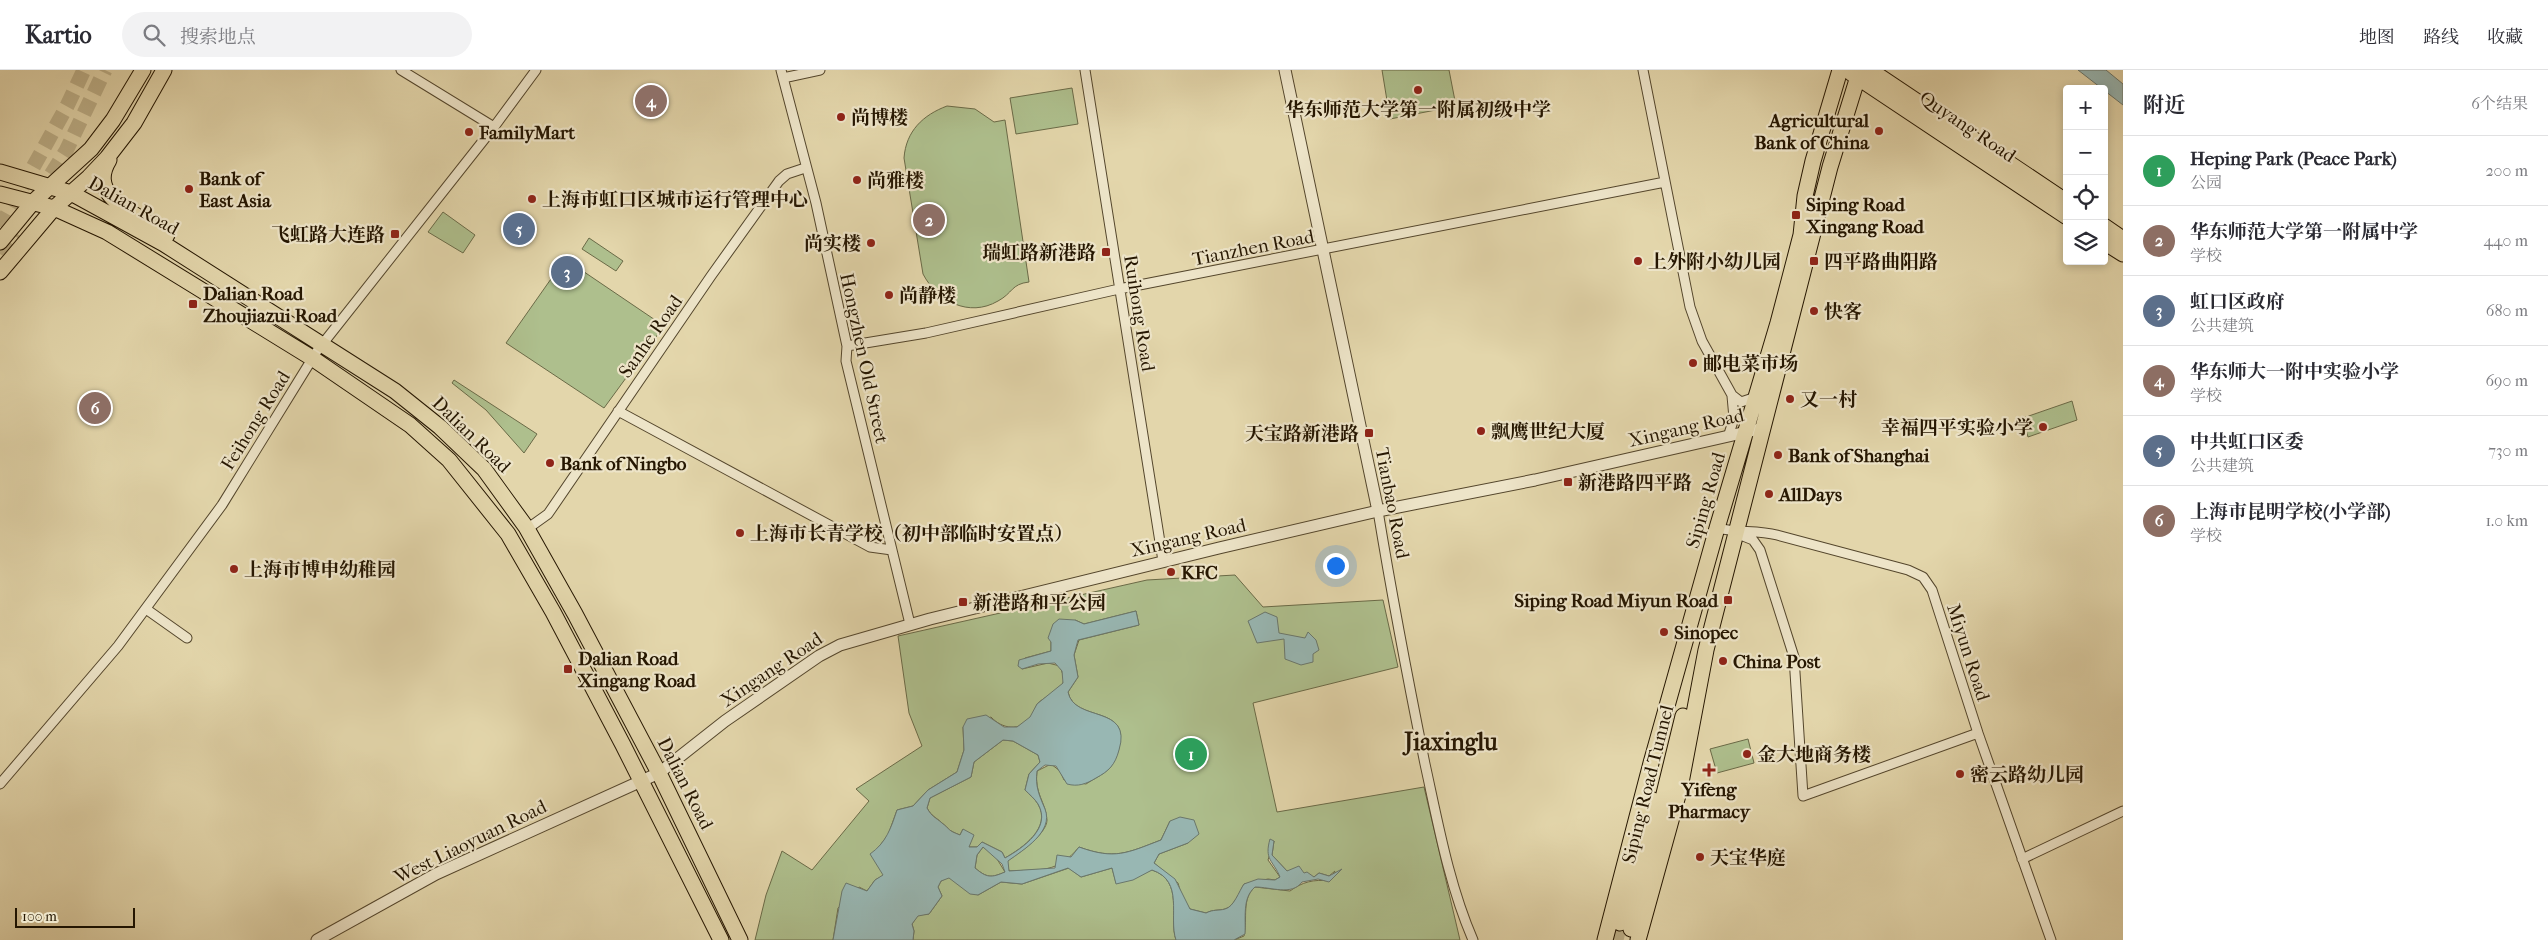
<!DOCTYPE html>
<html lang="zh">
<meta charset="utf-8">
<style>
body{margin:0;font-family:"IM FELL French Canon","Noto Serif SC",serif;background:#f2f2f3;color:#2b2b33}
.controls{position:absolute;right:15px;top:15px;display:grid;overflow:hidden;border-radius:5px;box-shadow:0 2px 8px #0003}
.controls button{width:45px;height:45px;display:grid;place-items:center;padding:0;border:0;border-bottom:1px solid #e1e1e2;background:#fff;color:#2b2b33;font:25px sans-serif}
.scale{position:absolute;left:15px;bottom:12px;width:120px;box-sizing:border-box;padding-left:5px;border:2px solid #251601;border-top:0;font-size:14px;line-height:18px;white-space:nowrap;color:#251601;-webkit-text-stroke:4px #ede4c8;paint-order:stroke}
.you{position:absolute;left:1335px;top:495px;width:18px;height:18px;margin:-12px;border:4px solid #fff;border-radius:50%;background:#1a73e8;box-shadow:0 0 0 8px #1a73e833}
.badge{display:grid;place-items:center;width:32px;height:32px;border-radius:50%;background:#8f2418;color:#fff;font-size:16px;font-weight:700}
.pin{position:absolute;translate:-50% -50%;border:2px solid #fff;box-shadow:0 1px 5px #0006}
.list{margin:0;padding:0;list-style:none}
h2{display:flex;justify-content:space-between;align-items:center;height:65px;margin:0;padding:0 20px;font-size:21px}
h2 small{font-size:16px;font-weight:400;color:#7c7c81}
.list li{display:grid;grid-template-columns:32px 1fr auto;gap:15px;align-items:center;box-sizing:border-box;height:70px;padding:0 20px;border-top:1px solid #e1e1e2}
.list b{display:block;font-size:19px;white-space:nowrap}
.list p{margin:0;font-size:16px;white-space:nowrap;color:#7c7c81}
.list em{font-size:16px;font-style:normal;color:#7c7c81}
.icon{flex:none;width:28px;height:28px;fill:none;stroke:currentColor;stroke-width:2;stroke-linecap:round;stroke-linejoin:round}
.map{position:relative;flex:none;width:2123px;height:870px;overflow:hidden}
header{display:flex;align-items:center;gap:30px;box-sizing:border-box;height:70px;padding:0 25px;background:#fff;border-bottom:1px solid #e1e1e2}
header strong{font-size:24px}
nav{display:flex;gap:28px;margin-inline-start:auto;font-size:18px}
.search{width:350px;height:45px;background:#f2f2f3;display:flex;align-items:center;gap:12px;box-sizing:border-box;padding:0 18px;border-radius:28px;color:#7c7c81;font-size:19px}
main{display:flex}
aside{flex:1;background:#fff}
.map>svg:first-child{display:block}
.green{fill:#aebf8d;stroke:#6a6a47}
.water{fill:#98b7b3;stroke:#6a776c;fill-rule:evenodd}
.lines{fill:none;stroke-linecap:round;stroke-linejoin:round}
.primary-tunnel{stroke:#bdb089;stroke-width:15;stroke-dasharray:15 8;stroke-linecap:butt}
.trunk-tunnel{stroke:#bdb089;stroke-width:15;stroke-dasharray:15 8;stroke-linecap:butt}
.minor-casing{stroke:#54462c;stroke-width:11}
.tertiary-casing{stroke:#54462c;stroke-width:13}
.primary-casing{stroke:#251601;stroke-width:17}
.minor{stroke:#ede4c8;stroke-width:9}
.tertiary{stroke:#ede4c8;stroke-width:11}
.primary{stroke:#e3d6ab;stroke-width:15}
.poi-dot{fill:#8f2418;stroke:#ede4c8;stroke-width:2}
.labels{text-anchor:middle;stroke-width:4.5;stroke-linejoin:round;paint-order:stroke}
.poi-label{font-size:19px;font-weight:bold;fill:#251601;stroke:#ede4c8;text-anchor:start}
.street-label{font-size:19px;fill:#251601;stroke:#ede4c8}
.district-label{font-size:24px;font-weight:bold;fill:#251601;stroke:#ede4c8}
</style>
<header>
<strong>Kartio</strong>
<div class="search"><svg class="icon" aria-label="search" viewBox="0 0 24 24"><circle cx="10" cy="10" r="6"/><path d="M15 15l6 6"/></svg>搜索地点</div>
<nav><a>地图</a><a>路线</a><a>收藏</a></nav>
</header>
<main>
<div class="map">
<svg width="2123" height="870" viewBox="0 0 2123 870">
<rect width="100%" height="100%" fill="#e3d6ab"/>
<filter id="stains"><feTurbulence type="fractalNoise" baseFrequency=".004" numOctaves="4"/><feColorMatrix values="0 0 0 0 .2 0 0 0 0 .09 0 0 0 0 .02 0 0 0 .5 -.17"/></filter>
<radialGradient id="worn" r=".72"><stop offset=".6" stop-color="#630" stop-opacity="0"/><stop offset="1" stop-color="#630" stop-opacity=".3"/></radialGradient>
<path class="green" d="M 1382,0 L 1449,0 L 1456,36 L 1390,49 Z
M 1072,18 L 1078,54 L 1016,64 L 1010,28 Z
M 947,36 L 975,39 L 994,52 L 1005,50 L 1029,212 C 1011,214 1013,223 998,231 C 969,248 937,231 923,204 L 904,88 C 906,61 923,45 947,36 Z
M 443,142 L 475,165 L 463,183 L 428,162 Z
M 589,168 L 623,191 L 616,201 L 582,179 Z
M 565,189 L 664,256 L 604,338 L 506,273 Z
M 454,310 L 537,364 L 524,383 L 486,340 L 452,313 Z
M 2072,331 L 2077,350 L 2028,367 L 2023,348 Z
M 1235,505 L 1263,537 L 1383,530 L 1398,597 L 1253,633 L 1277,742 L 1424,717 L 1460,870 L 1234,870 L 1244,866 C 1248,848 1241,829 1255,817 L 1290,821 C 1302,812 1314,809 1329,811 L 1335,801 L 1329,806 L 1319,803 L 1314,807 L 1287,801 L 1272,785 L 1274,771 L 1268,790 L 1280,807 L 1275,810 L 1268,809 L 1244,814 C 1240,821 1234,837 1225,839 C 1218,841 1214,839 1206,843 L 1190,839 L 1182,827 L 1178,813 L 1154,793 L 1159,784 L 1188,773 L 1170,751 L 1161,770 C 1127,783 1115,790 1079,777 C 1057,804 1041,799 1009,801 L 1007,791 C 1018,784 1047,764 1047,750 C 1046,732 1034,724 1037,701 L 1051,694 L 1060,701 L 1064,710 L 1086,714 C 1105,702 1113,701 1119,678 C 1131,634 1074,653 1068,622 L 1078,607 L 1074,585 L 1079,570 L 1139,555 L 1136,541 L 1084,554 L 1075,550 L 1051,572 L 1051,581 L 1025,588 L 1022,599 L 1048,593 L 1060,596 L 1064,608 L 1063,613 C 1057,622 1046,626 1038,633 C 1035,637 1034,642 1031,647 C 1020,662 1002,659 991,647 L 963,657 L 964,680 L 957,702 L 928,720 L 913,736 L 897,740 L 888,765 L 878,778 L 884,805 L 875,810 L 867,821 L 859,817 L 838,838 L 833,870 L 755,870 L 766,825 L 782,781 L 812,800 L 869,731 L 856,719 L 922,676 L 909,643 L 898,566 L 1147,510 Z
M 1748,669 L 1754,693 L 1717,703 L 1710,679 Z
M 1003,670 L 1013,671 L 1038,685 L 1040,692 L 1029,704 L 1025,720 C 1029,724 1035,729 1038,734 C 1052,758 1022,778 1005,788 L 1002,782 L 982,772 L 978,777 L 969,777 L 963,759 L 960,765 C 947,760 951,760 942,753 C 936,747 932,747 927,738 L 930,728 L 971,707 L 974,692 Z
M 983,777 L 994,784 L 1005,802 C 991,808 987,808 975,798 L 977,785 Z
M 1069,798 L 1081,807 L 1112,798 L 1116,813 L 1152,800 C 1185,811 1168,847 1176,870 L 913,870 L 914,861 L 912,854 L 918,845 L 929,844 L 942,826 L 938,817 L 941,811 L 949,807 L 978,825 L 1001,812 L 1022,814 Z"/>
<path class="water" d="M 2078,0 L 2106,0 L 2123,14 L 2123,35 Z
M 1136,541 L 1139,555 L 1078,570 L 1074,585 L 1078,607 L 1068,622 C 1074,653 1133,634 1119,680 C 1115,695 1109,701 1096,708 C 1086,714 1078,717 1067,714 L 1056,696 L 1045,695 L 1037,701 C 1035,716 1039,725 1045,739 C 1054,762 1023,780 1008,791 L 1009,801 L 1055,798 L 1057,785 L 1071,787 L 1079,777 C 1115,790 1127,783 1161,770 L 1170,751 L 1180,747 L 1194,750 L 1199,764 L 1188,773 L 1159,784 L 1154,793 L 1175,809 L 1190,839 L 1206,843 C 1214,839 1218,841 1225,839 C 1234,837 1239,821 1244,814 L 1258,809 L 1275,810 L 1280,807 C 1273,790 1264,790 1270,769 L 1274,771 L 1272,785 L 1287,801 L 1299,796 L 1304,803 L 1307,802 L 1314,807 L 1319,803 L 1329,806 L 1342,799 L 1329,812 L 1318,809 L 1302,812 C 1292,826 1271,817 1255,817 C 1242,828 1246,847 1245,864 L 1234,870 L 1176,870 C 1168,847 1185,811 1152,800 L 1133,810 L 1116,814 L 1112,798 L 1081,807 L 1068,798 L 1022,814 L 1001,812 L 978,825 L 970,824 L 949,808 L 941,811 L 938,817 L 942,826 L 929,844 L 918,846 L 912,854 L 914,861 L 913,870 L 833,870 L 842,821 L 846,813 L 867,821 L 875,810 L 883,805 L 870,784 C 886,773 891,758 897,740 L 913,736 L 928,720 L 957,702 L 964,680 L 963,657 L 967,649 L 986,645 L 1004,657 L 1017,657 L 1030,647 L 1037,634 L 1063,613 L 1062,601 L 1055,593 L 1038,594 L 1022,599 L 1018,596 L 1019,590 L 1051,581 L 1051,572 L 1048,568 L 1053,554 L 1059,549 L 1075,550 L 1084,554 ZM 1003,670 L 1013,671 L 1038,685 L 1040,692 L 1029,704 L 1025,720 C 1029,724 1035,729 1038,734 C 1052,758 1023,778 1005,788 L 1002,782 L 982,772 L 977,777 L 969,777 L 974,765 L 963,759 L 960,765 C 947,760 951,760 942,753 C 935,747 932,747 927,738 L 930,728 L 971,707 L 974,692 ZM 983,777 L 1002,794 L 1005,802 C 991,808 987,808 975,798 L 977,785 Z
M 1265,542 L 1277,547 L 1279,563 L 1305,568 L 1308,562 L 1316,570 L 1319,580 L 1313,584 L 1313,592 L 1301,595 L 1285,589 L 1284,569 L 1257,573 L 1248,551 Z"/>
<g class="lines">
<path class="primary-tunnel" d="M 1616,870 L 1620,853"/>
<path class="trunk-tunnel" d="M 39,124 L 66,81 L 105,0
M 0,157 L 67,36 L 84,0
M 0,184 L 14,162"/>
<g class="minor-casing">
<path id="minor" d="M 401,0 L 494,57
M 781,0 L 816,133 L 847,276 L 846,291 L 910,554
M 1085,0 L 1163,491
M 1643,0 L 1690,237 L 1702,271 L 1732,325 L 1741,332 L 1756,327
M 783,8 L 820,0
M 847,276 L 926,263 L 1119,219 L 1665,112
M 618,341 L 870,477 L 892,480
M 1729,364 L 1734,348 L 1732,326
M 1378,441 C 1392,526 1408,610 1425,694 C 1438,753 1449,815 1473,870
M 1717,458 C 1737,463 1757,460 1777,465 L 1908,500 L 1923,507 L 1932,520 L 1978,663 L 2051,870
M 527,459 L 548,444 L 711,206 L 779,111 L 787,104 L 805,98
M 1738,464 L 1753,470 L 1760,480 L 1794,587 L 1803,726 L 1978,663
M 146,539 L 187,568
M 0,714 L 118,576 L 222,435 L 317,281 L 494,57 L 536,0
M 2022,789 L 2123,741"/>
</g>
<g class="tertiary-casing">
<path id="tertiary" d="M 1285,0 L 1378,441
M 317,870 L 436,804 L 659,703 L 725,651 L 819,586 L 840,575 L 930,549 L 1219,478 L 1378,441 L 1535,410 L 1764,358"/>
</g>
<g class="primary-casing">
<path id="primary" d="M 1870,0 L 2067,132
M 1851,3 L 2067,147
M 109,90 C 85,129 142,145 167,165
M 0,102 L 71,123 L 164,174 L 395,321 L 440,357 L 484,399 L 526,457 L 575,544 L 659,703 L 740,870
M 0,124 L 54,138 L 107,162 L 312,288 L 410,355 L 449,390 L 508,464 L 553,542 L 623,675 L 721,870
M 2104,156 L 2123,169
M 0,172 L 33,132 L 91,79 L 113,50 L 143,0
M 2104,172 L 2123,184
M 0,202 L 54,138 L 89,107 L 107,88 L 134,53 L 164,0
M 1620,853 L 1653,730
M 1631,859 L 1683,646
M 1605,870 L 1651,693 L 1717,458 L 1778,253 L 1801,165 L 1805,126 L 1813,91 L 1840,0
M 1638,870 L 1680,718 L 1706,580 L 1736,463 L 1830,97 L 1860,0"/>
</g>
<use href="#minor" class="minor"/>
<use href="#tertiary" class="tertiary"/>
<use href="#primary" class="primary"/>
</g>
<g class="poi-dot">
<circle cx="1418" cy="20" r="5"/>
<circle cx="841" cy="47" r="5"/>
<circle cx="1879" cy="61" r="5"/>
<circle cx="469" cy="62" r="5"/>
<circle cx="857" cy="110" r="5"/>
<circle cx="189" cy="119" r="5"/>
<circle cx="532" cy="129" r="5"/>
<rect x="1791" y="140" width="10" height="10" rx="2.5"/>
<rect x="390" y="159" width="10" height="10" rx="2.5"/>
<circle cx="871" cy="173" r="5"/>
<rect x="1101" y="177" width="10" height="10" rx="2.5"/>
<circle cx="1638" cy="191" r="5"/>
<rect x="1809" y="186" width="10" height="10" rx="2.5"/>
<circle cx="889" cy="225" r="5"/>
<rect x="188" y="229" width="10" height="10" rx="2.5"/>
<circle cx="1814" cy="241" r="5"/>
<circle cx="1693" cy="293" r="5"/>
<circle cx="1790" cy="329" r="5"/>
<circle cx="2043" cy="357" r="5"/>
<circle cx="1481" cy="361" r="5"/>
<rect x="1364" y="358" width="10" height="10" rx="2.5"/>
<circle cx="1778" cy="385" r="5"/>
<circle cx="550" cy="393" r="5"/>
<rect x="1563" y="407" width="10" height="10" rx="2.5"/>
<circle cx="1769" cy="424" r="5"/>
<circle cx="740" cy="463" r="5"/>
<circle cx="234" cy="499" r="5"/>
<circle cx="1171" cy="502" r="5"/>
<rect x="1723" y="525" width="10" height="10" rx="2.5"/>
<rect x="958" y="527" width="10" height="10" rx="2.5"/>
<circle cx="1664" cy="562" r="5"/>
<circle cx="1723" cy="591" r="5"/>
<rect x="563" y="594" width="10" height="10" rx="2.5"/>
<circle cx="1747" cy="684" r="5"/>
<path d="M1706.5 692.5h5v5h5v5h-5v5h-5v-5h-5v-5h5z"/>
<circle cx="1960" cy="704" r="5"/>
<circle cx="1700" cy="787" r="5"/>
</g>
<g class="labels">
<g class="poi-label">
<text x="1418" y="46" text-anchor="middle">华东师范大学第一附属初级中学</text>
<text x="851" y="54">尚博楼</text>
<text x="1869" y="57" text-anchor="end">Agricultural<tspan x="1869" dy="22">Bank of China</tspan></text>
<text x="479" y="69">FamilyMart</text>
<text x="199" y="115">Bank of<tspan x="199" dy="22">East Asia</tspan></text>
<text x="867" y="117">尚雅楼</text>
<text x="542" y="136">上海市虹口区城市运行管理中心</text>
<text x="1806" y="141">Siping Road<tspan x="1806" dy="22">Xingang Road</tspan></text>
<text x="385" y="171" text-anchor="end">飞虹路大连路</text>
<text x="861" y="180" text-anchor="end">尚实楼</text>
<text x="1096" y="189" text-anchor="end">瑞虹路新港路</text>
<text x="1648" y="198">上外附小幼儿园</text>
<text x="1824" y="198">四平路曲阳路</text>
<text x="203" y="230">Dalian Road<tspan x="203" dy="22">Zhoujiazui Road</tspan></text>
<text x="899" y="232">尚静楼</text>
<text x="1824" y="248">快客</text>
<text x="1703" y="300">邮电菜市场</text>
<text x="1800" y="336">又一村</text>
<text x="2033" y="364" text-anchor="end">幸福四平实验小学</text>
<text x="1491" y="368">飘鹰世纪大厦</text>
<text x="1359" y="370" text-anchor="end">天宝路新港路</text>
<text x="1788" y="392">Bank of Shanghai</text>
<text x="560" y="400">Bank of Ningbo</text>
<text x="1578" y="419">新港路四平路</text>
<text x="1779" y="431">AllDays</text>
<text x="750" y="470">上海市长青学校（初中部临时安置点）</text>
<text x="244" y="506">上海市博申幼稚园</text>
<text x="1181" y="509">KFC</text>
<text x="1718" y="537" text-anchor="end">Siping Road Miyun Road</text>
<text x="973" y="539">新港路和平公园</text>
<text x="1674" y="569">Sinopec</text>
<text x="578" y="595">Dalian Road<tspan x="578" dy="22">Xingang Road</tspan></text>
<text x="1733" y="598">China Post</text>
<text x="1757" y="691">金大地商务楼</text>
<text x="1970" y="711">密云路幼儿园</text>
<text x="1709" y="726" text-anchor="middle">Yifeng<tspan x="1709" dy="22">Pharmacy</tspan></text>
<text x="1710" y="794">天宝华庭</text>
</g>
<g class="street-label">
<text transform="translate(1968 56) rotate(34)" y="7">Quyang Road</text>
<text transform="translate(134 135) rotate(29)" y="7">Dalian Road</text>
<text transform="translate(1253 177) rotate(-11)" y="7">Tianzhen Road</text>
<text transform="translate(1140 243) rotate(81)" y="7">Ruihong Road</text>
<text transform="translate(650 266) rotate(-55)" y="7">Sanhe Road</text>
<text transform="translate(865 288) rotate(78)" y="7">Hongzhen Old Street</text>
<text transform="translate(255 350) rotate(-58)" y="7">Feihong Road</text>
<text transform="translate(1686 357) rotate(-13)" y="7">Xingang Road</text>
<text transform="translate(472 364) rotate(44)" y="7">Dalian Road</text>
<text transform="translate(1705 430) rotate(-74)" y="7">Siping Road</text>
<text transform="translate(1393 433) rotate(79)" y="7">Tianbao Road</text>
<text transform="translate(1188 467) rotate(-13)" y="7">Xingang Road</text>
<text transform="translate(1969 582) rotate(72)" y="7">Miyun Road</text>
<text transform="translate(771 599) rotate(-34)" y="7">Xingang Road</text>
<text transform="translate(686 713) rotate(63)" y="7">Dalian Road</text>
<text transform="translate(1647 714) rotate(-76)" y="7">Siping Road Tunnel</text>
<text transform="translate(470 771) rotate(-26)" y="7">West Liaoyuan Road</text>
</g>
<g class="district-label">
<text x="1451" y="680">Jiaxinglu</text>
</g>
</g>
<rect width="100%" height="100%" filter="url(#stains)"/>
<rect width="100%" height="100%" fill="url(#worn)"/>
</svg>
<div class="controls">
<button>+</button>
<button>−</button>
<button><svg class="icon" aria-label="locate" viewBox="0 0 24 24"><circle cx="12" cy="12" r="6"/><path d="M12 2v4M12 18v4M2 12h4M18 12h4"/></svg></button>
<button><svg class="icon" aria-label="layers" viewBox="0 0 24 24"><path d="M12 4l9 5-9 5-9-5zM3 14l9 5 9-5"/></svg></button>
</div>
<div class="scale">100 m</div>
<div class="you"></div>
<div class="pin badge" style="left:1191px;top:684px;background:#2e9e5b">1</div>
<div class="pin badge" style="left:929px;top:150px;background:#8d6e63">2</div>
<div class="pin badge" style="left:567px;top:202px;background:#5c6f8a">3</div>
<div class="pin badge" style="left:651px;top:31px;background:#8d6e63">4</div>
<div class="pin badge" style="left:519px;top:159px;background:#5c6f8a">5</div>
<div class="pin badge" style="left:95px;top:338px;background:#8d6e63">6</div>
</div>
<aside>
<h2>附近<small>6个结果</small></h2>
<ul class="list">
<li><span class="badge" style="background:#2e9e5b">1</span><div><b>Heping Park (Peace Park)</b><p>公园</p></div><em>200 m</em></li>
<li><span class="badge" style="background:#8d6e63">2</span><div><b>华东师范大学第一附属中学</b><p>学校</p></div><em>440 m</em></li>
<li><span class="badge" style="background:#5c6f8a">3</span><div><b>虹口区政府</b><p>公共建筑</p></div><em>680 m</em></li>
<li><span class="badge" style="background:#8d6e63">4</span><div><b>华东师大一附中实验小学</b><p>学校</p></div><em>690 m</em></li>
<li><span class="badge" style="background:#5c6f8a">5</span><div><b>中共虹口区委</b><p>公共建筑</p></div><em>730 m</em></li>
<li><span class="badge" style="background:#8d6e63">6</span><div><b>上海市昆明学校(小学部)</b><p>学校</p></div><em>1.0 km</em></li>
</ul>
</aside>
</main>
